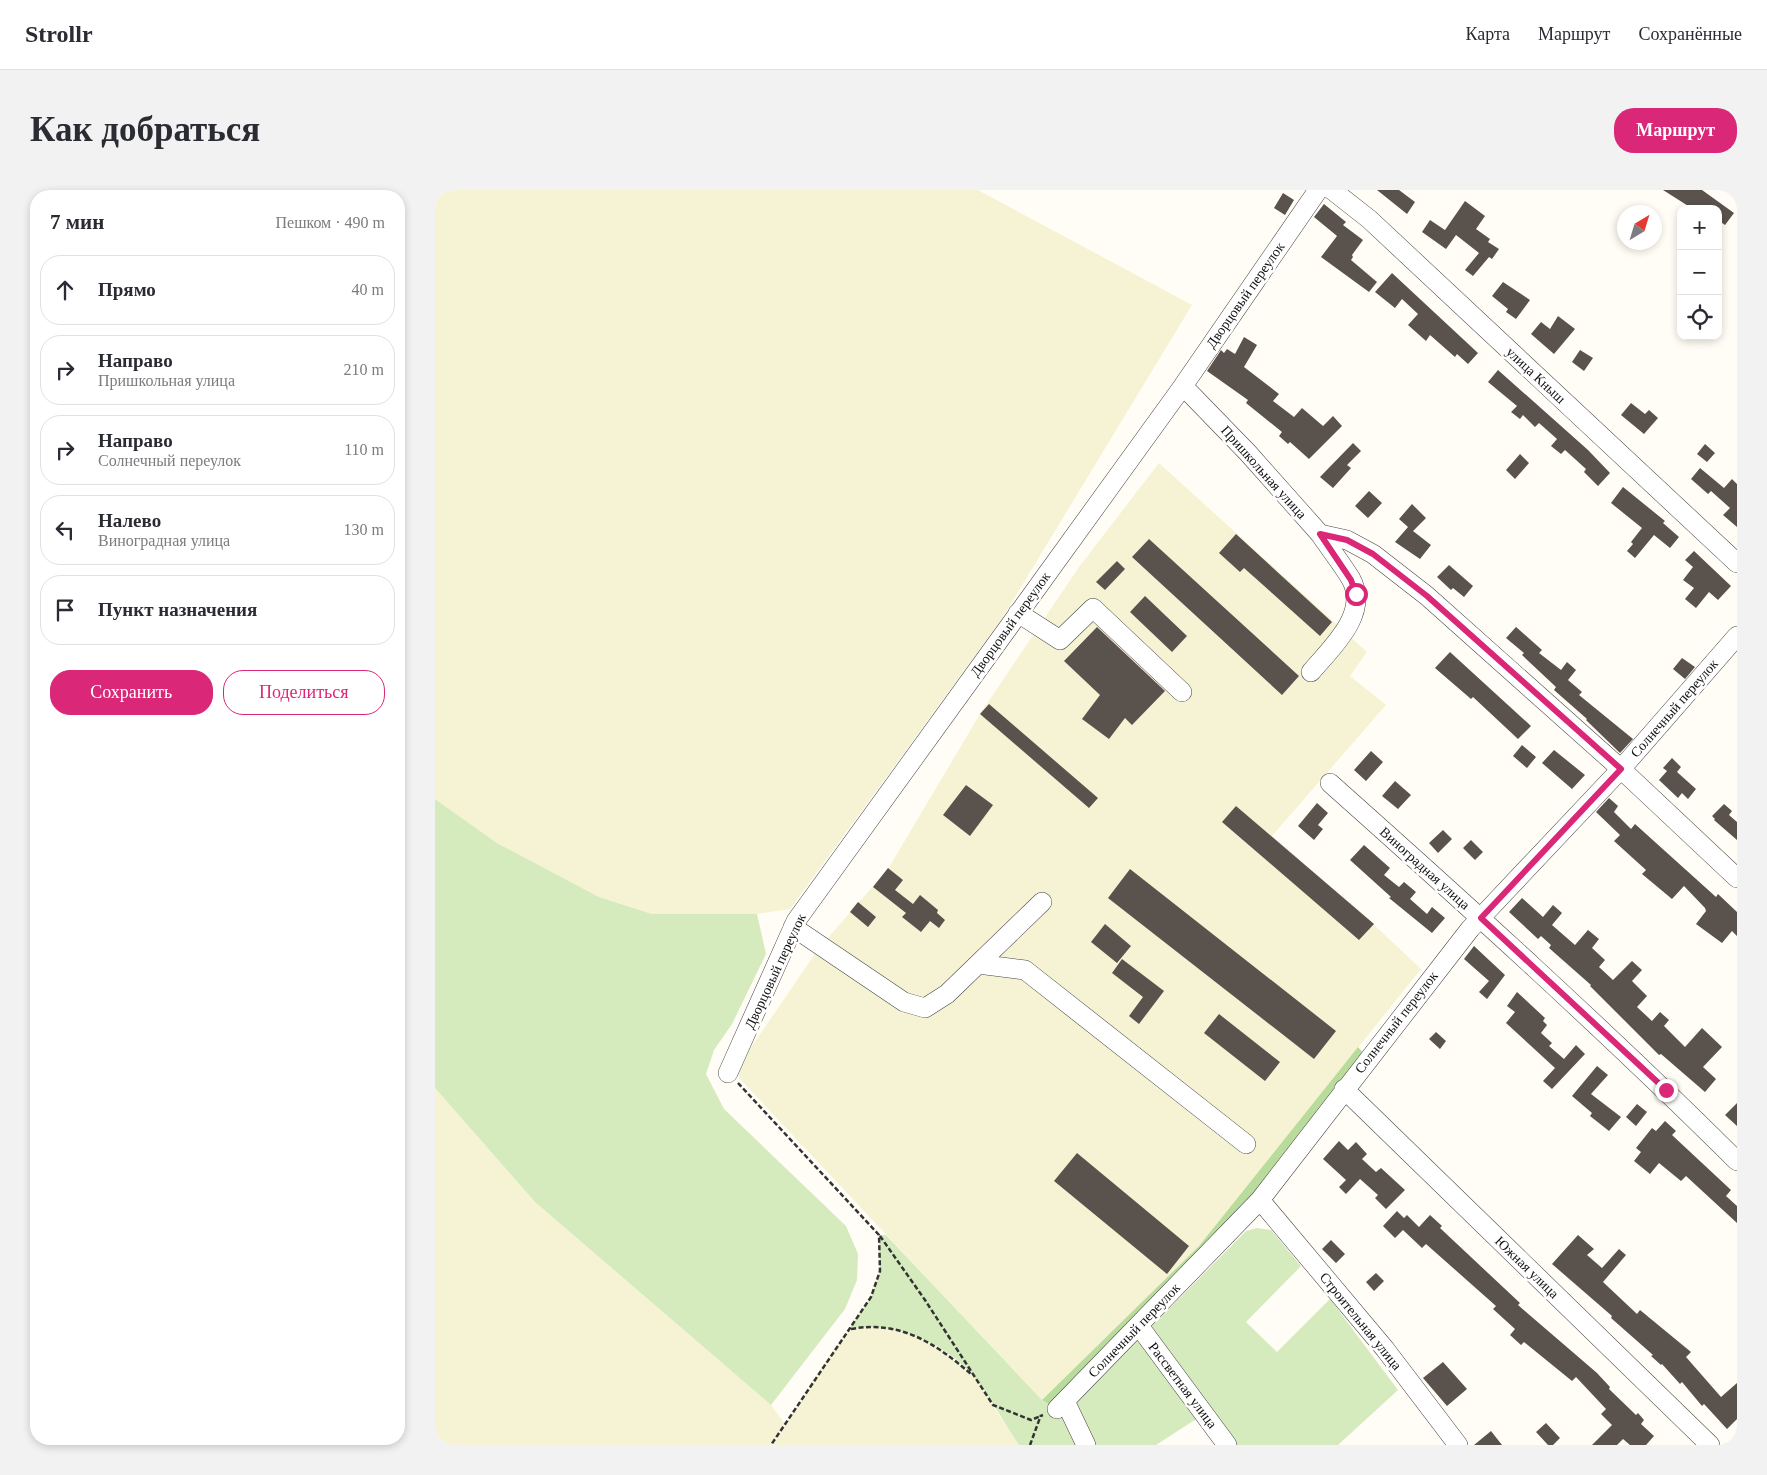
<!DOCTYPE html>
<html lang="ru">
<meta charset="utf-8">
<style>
body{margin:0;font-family:"Times New Roman",serif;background:#f2f2f3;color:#2b2b33}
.controls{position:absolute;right:15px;top:15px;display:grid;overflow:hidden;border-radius:10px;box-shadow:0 2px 8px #0003}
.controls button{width:45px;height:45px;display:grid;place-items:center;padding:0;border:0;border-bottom:1px solid #e1e1e2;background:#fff;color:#2b2b33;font:25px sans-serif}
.compass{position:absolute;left:1182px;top:15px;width:45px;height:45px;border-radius:50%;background:#fff;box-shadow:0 2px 8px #0003;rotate:38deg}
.stop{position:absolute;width:15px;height:15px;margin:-11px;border:4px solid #db2777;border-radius:50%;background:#fff}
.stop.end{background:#db2777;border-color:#fff;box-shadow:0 1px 5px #0008}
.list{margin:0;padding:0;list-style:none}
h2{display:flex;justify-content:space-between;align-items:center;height:65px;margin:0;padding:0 20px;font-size:21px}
h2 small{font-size:16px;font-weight:400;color:#7c7c81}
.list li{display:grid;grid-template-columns:32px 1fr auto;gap:15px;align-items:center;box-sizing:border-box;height:70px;margin:0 10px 10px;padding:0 10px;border:1px solid #e1e1e2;border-radius:20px}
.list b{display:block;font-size:19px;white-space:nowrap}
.list p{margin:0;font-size:16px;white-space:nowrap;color:#7c7c81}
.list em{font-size:16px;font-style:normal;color:#7c7c81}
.actions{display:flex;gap:10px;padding:15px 20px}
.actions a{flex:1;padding:11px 0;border:1px solid #db2777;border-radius:20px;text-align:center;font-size:18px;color:#db2777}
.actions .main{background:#db2777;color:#fff}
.icon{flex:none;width:28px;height:28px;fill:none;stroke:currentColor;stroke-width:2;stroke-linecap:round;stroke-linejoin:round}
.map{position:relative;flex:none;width:1302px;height:1255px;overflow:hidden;border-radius:20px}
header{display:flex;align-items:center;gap:30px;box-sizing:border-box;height:70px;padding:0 25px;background:#fff;border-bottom:1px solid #e1e1e2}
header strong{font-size:24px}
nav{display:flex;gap:28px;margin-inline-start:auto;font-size:18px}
.intro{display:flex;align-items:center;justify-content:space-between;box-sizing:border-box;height:120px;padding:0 30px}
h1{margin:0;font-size:35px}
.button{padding:12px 22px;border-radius:20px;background:#db2777;color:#fff;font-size:18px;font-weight:700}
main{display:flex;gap:30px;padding:0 30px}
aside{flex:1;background:#fff;border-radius:20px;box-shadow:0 2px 8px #0003}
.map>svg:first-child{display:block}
.farmland{fill:#f6f3d4}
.green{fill:#d5ebbd}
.forest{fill:#b9dc9c}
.building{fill:#5a524d}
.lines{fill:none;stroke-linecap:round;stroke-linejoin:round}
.minor-casing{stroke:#444;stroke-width:20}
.path{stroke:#333;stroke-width:2.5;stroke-dasharray:5 2.5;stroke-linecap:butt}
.minor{stroke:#fff;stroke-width:19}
.route{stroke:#db2777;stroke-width:6}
.labels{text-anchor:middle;stroke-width:5;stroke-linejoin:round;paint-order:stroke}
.street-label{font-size:14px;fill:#111;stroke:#fff}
</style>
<header>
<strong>Strollr</strong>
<nav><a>Карта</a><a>Маршрут</a><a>Сохранённые</a></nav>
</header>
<div class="intro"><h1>Как добраться</h1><a class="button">Маршрут</a></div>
<main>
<aside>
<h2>7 мин<small>Пешком · 490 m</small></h2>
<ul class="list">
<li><svg class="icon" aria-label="ahead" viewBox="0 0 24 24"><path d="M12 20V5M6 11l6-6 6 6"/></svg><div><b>Прямо</b></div><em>40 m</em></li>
<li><svg class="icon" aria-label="right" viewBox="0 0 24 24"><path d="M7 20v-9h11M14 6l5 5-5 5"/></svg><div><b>Направо</b><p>Пришкольная улица</p></div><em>210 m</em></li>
<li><svg class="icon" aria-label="right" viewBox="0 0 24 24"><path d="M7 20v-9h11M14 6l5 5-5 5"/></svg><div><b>Направо</b><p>Солнечный переулок</p></div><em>110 m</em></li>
<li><svg class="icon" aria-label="left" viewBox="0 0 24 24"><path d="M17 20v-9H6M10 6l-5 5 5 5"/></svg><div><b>Налево</b><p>Виноградная улица</p></div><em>130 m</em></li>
<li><svg class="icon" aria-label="arrive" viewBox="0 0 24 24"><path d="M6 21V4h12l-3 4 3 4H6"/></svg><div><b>Пункт назначения</b></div></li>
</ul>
<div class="actions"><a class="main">Сохранить</a><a>Поделиться</a></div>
</aside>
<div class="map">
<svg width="1302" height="1255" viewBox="0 0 1302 1255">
<rect width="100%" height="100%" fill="#fffdf5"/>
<path class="farmland" d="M 0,0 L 543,0 L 757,115 L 566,430 L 355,719 L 322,724 L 217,724 L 164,707 L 62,653 L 0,609 Z
M 724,273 L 932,462 L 915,486 L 951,515 L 837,646 L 934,730 L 986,779 L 764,1056 L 607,1210 L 304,888 L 304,875 L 384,758 L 453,679 L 545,524 L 644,377 Z
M 0,898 L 100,1012 L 336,1215 L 350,1234 L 336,1255 L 0,1255 Z
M 432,1136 L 462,1140 L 481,1145 L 509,1161 L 539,1187 L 584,1255 L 338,1255 L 390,1172 L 414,1139 Z"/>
<path class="green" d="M 0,609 L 62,653 L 164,707 L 217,724 L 322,724 L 331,764 L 297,834 L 279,860 L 271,884 L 289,919 L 411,1036 L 423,1064 L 422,1090 L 410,1119 L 336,1215 L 100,1012 L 0,898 Z
M 822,1038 L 836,1040 L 866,1076 L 811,1132 L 842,1162 L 895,1109 L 963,1200 L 903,1255 L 800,1255 L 714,1139 L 811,1041 Z
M 444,1045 L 451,1045 L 607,1210 L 622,1219 L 704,1136 L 769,1224 L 721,1255 L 584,1255 C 569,1233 556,1208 540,1188 C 510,1152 460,1131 414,1139 L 436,1107 L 445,1081 Z"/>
<path class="forest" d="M 923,857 L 933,868 L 825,1010 L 622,1219 L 607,1210 L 764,1056 Z"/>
<path class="building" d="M 942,0 L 964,0 L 980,12 L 972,24 Z
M 1228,0 L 1267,0 L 1299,23 L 1290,35 L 1283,30 L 1283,19 L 1258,19 Z
M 848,3 L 859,10 L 850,25 L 839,18 Z
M 1030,11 L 1050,26 L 1041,39 L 1055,49 L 1053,52 L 1064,59 L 1057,69 L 1054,67 L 1038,86 L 1030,80 L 1044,63 L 1021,45 L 1011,59 L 987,42 L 995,30 L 1010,40 Z
M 889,14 L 911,32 L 908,35 L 928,50 L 917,65 L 918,67 L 916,70 L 942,92 L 934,102 L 886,67 L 902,46 L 879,27 Z
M 957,83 L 1043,163 L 1033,174 L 1022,164 L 1020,167 L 995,145 L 991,151 L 973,135 L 983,124 L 967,109 L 960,118 L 940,102 Z
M 1068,92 L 1095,110 L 1081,129 L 1071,122 L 1073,119 L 1057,106 Z
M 1123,126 L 1140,139 L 1119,164 L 1096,144 L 1106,132 L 1115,139 Z
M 809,147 L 822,155 L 809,177 L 844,204 L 838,211 L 859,227 L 867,218 L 888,236 L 898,226 L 907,236 L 874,269 L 855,252 L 853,254 L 844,246 L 847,242 L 811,213 L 813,210 L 772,181 L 786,160 L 789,163 L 792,159 L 800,164 Z
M 1145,160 L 1158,168 L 1149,181 L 1137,172 Z
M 1063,180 L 1153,260 L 1175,283 L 1163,296 L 1149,282 L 1151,279 L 1130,260 L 1126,264 L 1116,256 L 1122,249 L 1104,233 L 1100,237 L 1088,225 L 1085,229 L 1076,222 L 1082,216 L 1053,192 Z
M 1196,213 L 1210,224 L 1214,220 L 1223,228 L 1209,244 L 1186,225 Z
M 918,253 L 926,261 L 912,275 L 916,278 L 898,298 L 885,287 Z
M 1270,254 L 1280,263 L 1272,272 L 1262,264 Z
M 1085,264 L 1094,273 L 1080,289 L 1071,280 Z
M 1265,278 L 1289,298 L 1297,289 L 1302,294 L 1302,337 L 1288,325 L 1295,318 L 1276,301 L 1273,304 L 1256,289 Z
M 1188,297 L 1230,331 L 1228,333 L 1244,347 L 1235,358 L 1219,345 L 1200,368 L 1192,361 L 1198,354 L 1196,352 L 1207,338 L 1176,313 Z
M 934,301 L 947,313 L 933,328 L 920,316 Z
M 977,314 L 991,328 L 978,341 L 996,355 L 985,369 L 960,352 L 973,337 L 964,329 Z
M 801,344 L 897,432 L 885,446 L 809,378 L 805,382 L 784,363 Z
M 714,349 L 864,486 L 847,505 L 697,367 Z
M 1259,361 L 1296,396 L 1283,410 L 1274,402 L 1261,418 L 1250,409 L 1259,398 L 1248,390 L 1258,377 L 1250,370 Z
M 682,371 L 690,379 L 670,400 L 661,392 Z
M 1014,375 L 1038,396 L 1029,407 L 1018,398 L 1016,400 L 1002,387 Z
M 710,406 L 752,446 L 737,462 L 695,422 Z
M 662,437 L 730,501 L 697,535 L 690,528 L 674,549 L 647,529 L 665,505 L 629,471 Z
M 1081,437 L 1107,460 L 1104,463 L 1126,480 L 1132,472 L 1141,480 L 1133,490 L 1147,502 L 1144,505 L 1198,549 L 1185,563 L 1151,530 L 1152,529 L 1119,500 L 1121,497 L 1087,465 L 1089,463 L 1071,448 Z
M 1015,462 L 1096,536 L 1083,549 L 1038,507 L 1036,509 L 1000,478 Z
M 1247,468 L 1260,477 L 1250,489 L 1238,479 Z
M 554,514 L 663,608 L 654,618 L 545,524 Z
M 1087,555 L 1101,567 L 1092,578 L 1078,566 Z
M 1119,560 L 1150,585 L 1137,599 L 1107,573 Z
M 936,561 L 948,572 L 931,591 L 919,580 Z
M 1237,568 L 1246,577 L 1242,582 L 1261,599 L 1253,609 L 1247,603 L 1243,608 L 1224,590 L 1232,581 L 1228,578 Z
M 960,591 L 976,605 L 963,619 L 947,606 Z
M 531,595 L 558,615 L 535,646 L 508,625 Z
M 1174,608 L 1183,616 L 1179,622 L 1196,639 L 1200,634 L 1281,707 L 1283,704 L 1302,722 L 1302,746 L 1297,741 L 1287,753 L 1261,734 L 1271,721 L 1270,718 L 1249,696 L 1237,709 L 1207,684 L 1211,680 L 1179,651 L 1185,645 L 1161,622 Z
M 882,613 L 893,623 L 883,635 L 888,639 L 879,650 L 863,636 Z
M 1289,614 L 1297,621 L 1294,625 L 1302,632 L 1302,650 L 1279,630 L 1280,629 L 1277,626 Z
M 801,616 L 939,734 L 924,750 L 787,632 Z
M 1008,640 L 1017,649 L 1003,663 L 994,653 Z
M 1036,650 L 1048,662 L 1040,670 L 1028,658 Z
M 929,655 L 955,678 L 949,685 L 964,697 L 969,692 L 981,702 L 975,709 L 992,724 L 997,717 L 1010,728 L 997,743 L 954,708 L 956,707 L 915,670 Z
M 453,678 L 468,690 L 460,700 L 478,714 L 485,705 L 503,720 L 502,723 L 510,730 L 504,738 L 495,731 L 486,742 L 467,727 L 471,723 L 438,697 Z
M 695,679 L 901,841 L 879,869 L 673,708 Z
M 1087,708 L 1108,727 L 1118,715 L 1127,723 L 1117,735 L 1140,755 L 1153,740 L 1164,749 L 1157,758 L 1170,770 L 1164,777 L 1178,790 L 1197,771 L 1207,780 L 1197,791 L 1212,806 L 1202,817 L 1217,831 L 1225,822 L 1234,830 L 1229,836 L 1250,857 L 1267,838 L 1287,857 L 1268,877 L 1281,889 L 1270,902 L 1226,864 L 1224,865 L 1155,796 L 1156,795 L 1114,758 L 1116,755 L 1106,746 L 1103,749 L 1074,722 Z
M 423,712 L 441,727 L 433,737 L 415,722 Z
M 670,734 L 696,756 L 682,773 L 656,752 Z
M 1039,756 L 1070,785 L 1052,809 L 1044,802 L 1054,791 L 1029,769 Z
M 687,769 L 729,801 L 704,834 L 694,826 L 708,807 L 677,783 Z
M 1082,802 L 1110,828 L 1108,831 L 1112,835 L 1106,843 L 1117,853 L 1114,856 L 1129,869 L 1141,855 L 1150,864 L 1117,899 L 1108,891 L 1120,878 L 1071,833 L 1080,822 L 1072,816 Z
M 784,824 L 845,872 L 830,891 L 769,843 Z
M 1001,842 L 1011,851 L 1005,859 L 994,849 Z
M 1162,876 L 1173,885 L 1156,904 L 1186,927 L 1174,941 L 1155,926 L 1157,923 L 1137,906 Z
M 1302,913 L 1302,936 L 1290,925 Z
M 1202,914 L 1212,922 L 1201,936 L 1191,927 Z
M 1230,931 L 1241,941 L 1237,945 L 1296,1000 L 1291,1006 L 1302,1016 L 1302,1033 L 1251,986 L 1246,991 L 1224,973 L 1215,984 L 1199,971 L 1206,962 L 1201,958 L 1217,938 L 1221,941 Z
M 904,951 L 913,960 L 921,952 L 932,964 L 927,969 L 941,982 L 946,978 L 970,1000 L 951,1019 L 940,1008 L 943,1005 L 925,989 L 911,1004 L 904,997 L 911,990 L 888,969 Z
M 642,963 L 754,1056 L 732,1084 L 619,991 Z
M 962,1021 L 969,1028 L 972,1025 L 984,1037 L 995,1025 L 1007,1036 L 1005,1038 L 1085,1113 L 1083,1115 L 1162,1183 L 1175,1197 L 1174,1199 L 1201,1225 L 1203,1223 L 1209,1230 L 1206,1234 L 1219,1246 L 1211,1255 L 1195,1255 L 1188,1249 L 1182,1255 L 1157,1255 L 1177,1235 L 1166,1224 L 1171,1219 L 1141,1187 L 1137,1191 L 1089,1152 L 1086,1155 L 1075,1145 L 1080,1139 L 1058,1119 L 1061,1116 L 991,1054 L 987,1058 L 968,1040 L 960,1048 L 948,1036 Z
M 1143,1045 L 1159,1059 L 1152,1065 L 1167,1078 L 1184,1059 L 1191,1065 L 1168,1092 L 1202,1124 L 1205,1120 L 1256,1162 L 1251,1167 L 1286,1207 L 1302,1193 L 1302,1229 L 1292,1239 L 1269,1214 L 1267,1216 L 1247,1192 L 1245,1194 L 1227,1174 L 1226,1175 L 1216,1166 L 1218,1165 L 1176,1128 L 1177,1126 L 1117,1074 Z
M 896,1050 L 910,1064 L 901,1073 L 887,1059 Z
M 941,1083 L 949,1091 L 939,1101 L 931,1092 Z
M 1008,1172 L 1032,1199 L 1012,1216 L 988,1188 Z
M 1111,1233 L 1125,1248 L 1118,1255 L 1113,1255 L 1101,1242 Z
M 1056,1241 L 1067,1255 L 1039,1255 Z"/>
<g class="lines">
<g class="minor-casing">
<path id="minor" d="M 897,0 L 934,29 L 1302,373
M 748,196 L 813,263 L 885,344 L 912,350 L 938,364 L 992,406 L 1186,579 L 1302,688
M 583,423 L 625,450 L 658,418 L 747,502
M 876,482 C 896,458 935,424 916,389 C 907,374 895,359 885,344
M 895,593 C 1033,716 1170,840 1302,971
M 358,737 L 469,812 L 490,818 L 512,804 L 607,712
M 543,774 L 590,780 L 811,954
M 293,883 L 361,731 L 748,196 L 883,0
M 909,899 L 1275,1255
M 825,1010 L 950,1159 L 1023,1255
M 704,1136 L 792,1255
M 630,1211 L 651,1255
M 622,1219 L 825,1010 L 1035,739 L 1186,579 L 1302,446"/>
</g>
<path class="path" d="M 303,893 L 444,1045 L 445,1081 L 436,1107 L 336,1255
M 445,1046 L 490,1110 L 558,1215 L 596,1230 L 608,1225
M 416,1139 C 465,1130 500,1153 536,1184
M 595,1255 L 606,1225"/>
<use href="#minor" class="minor"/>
</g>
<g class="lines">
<path class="route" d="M 921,404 L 916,390 L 885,344 L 912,350 L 938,364 L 992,406 L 1186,579 L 1046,728 L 1231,900"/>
</g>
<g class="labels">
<g class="street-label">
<text transform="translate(810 105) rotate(-55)" y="5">Дворцовый переулок</text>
<text transform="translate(1101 185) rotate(43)" y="5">улица Кныш</text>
<text transform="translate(829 282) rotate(48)" y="5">Пришкольная улица</text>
<text transform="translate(575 434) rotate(-54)" y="5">Дворцовый переулок</text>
<text transform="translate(1239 518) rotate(-49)" y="5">Солнечный переулок</text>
<text transform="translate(990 678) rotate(42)" y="5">Виноградная улица</text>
<text transform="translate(340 781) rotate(-65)" y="5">Дворцовый переулок</text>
<text transform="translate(961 832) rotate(-52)" y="5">Солнечный переулок</text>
<text transform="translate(1092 1077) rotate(44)" y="5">Южная улица</text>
<text transform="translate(926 1131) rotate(51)" y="5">Строительная улица</text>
<text transform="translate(699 1140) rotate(-46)" y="5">Солнечный переулок</text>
<text transform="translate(748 1195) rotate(53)" y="5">Рассветная улица</text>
</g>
</g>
</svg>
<div class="controls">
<button>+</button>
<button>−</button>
<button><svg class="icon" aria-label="locate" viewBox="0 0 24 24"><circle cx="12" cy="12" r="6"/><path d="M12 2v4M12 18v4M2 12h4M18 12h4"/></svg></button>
</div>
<svg class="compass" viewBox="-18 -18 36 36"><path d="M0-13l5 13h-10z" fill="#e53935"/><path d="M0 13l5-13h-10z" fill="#7c7c81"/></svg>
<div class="stop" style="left:921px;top:404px"></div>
<div class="stop end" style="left:1231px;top:900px"></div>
</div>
</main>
